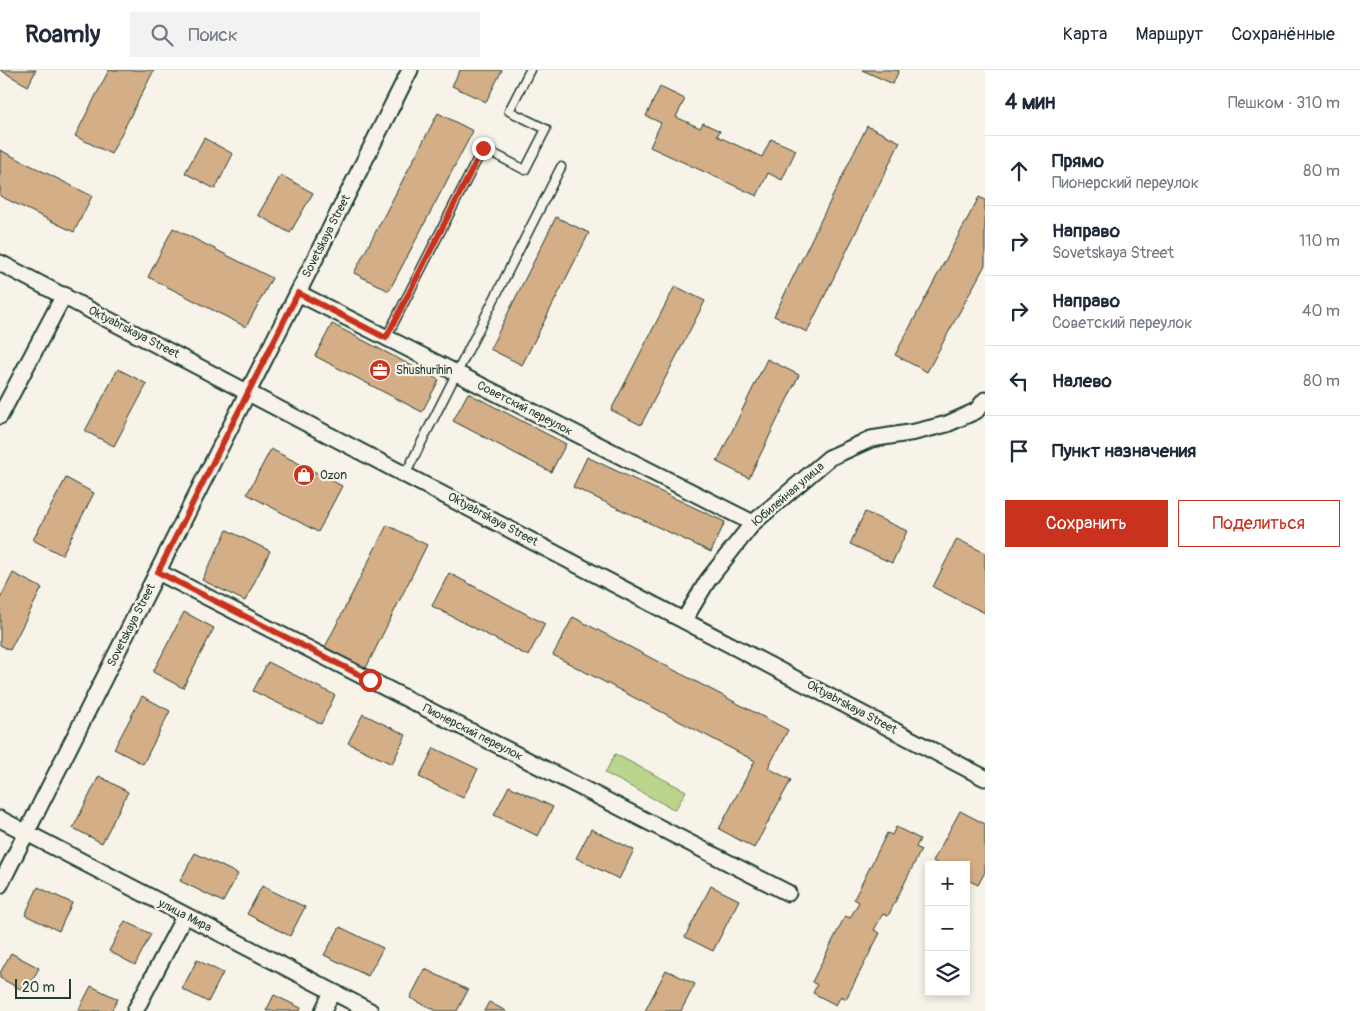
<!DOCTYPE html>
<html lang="ru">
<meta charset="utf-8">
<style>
body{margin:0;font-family:Pangolin,sans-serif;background:#f2f2f3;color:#1f2937}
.controls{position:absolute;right:15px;bottom:15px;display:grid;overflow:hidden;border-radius:0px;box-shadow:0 2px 8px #0003}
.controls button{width:45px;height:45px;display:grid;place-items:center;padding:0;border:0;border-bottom:1px solid #e0e1e3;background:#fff;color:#1f2937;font:25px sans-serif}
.scale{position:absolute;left:15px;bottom:12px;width:56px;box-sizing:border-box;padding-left:5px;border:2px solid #1f3d34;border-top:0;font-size:14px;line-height:18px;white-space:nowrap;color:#1f3d34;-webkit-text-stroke:4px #f7f3e8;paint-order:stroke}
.stop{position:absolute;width:15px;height:15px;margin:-11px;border:4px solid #c8321e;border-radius:50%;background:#fff}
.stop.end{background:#c8321e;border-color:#fff;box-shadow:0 1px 5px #0008}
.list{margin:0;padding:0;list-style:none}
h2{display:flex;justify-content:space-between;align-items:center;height:65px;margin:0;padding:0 20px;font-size:21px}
h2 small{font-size:16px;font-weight:400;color:#747a83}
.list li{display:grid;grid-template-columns:32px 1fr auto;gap:15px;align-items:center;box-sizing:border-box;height:70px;padding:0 20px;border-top:1px solid #e0e1e3}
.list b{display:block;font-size:19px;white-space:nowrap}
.list p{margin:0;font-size:16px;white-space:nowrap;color:#747a83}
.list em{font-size:16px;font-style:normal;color:#747a83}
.actions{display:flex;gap:10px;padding:15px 20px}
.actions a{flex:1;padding:11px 0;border:1px solid #c8321e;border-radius:0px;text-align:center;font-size:18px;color:#c8321e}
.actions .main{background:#c8321e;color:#fff}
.icon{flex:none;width:28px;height:28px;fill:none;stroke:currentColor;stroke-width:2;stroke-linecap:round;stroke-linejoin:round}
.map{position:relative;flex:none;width:985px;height:941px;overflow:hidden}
header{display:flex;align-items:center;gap:30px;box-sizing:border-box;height:70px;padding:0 25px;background:#fff;border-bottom:1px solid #e0e1e3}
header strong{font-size:24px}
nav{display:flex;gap:28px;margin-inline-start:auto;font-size:18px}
.search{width:350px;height:45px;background:#f2f2f3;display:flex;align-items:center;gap:12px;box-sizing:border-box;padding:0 18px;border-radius:0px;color:#747a83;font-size:19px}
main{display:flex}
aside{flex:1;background:#fff}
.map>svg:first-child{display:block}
.green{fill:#bbd58d;stroke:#6d8960}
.building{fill:#d4ae86;stroke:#1f3d34}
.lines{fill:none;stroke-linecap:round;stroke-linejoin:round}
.service-casing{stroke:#1f3d34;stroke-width:11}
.minor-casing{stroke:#1f3d34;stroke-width:19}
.service{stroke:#f7f3e8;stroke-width:8}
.minor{stroke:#f7f3e8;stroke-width:15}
.route{stroke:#c8321e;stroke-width:6}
.labels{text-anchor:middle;stroke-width:4.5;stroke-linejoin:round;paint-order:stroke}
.street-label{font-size:12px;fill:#1f3d34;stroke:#f7f3e8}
.poi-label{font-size:12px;fill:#1f3d34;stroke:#f7f3e8;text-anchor:start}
</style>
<header>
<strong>Roamly</strong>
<div class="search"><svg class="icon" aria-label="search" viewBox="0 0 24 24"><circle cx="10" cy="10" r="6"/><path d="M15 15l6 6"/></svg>Поиск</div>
<nav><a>Карта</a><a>Маршрут</a><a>Сохранённые</a></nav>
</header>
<main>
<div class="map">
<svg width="985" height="941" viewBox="0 0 985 941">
<rect width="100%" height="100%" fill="#f7f3e8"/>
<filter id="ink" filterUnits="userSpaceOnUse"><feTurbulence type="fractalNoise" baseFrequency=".02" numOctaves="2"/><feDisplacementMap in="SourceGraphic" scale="10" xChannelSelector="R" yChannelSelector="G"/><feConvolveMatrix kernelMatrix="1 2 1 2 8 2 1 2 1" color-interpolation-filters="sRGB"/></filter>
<g filter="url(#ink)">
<path class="green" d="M 615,684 L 686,721 L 675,740 L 605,703 Z"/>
<path class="building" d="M 0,0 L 36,0 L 28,16 Z
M 109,0 L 154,0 L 111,84 L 75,66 Z
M 460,0 L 502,0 L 486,32 L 452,16 Z
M 862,0 L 899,0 L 893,14 Z
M 660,17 L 685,29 L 676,47 L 700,58 L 703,53 L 720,61 L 717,66 L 762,87 L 771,69 L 796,80 L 782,110 L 768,103 L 757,126 L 650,77 L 661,53 L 646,46 Z
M 438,43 L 473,61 L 389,221 L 354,203 Z
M 867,56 L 900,72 L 807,262 L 774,246 Z
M 204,68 L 233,84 L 215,119 L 185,103 Z
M 0,80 L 92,126 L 74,162 L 0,126 Z
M 281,105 L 313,123 L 290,163 L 258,145 Z
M 979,127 L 985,130 L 985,195 L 927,302 L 895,285 Z
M 556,147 L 589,163 L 522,295 L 490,279 Z
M 173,158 L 272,208 L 246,257 L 148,207 Z
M 675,216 L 705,231 L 641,355 L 611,340 Z
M 332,254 L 439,310 L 422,342 L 315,286 Z
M 767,289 L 799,305 L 749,408 L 717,392 Z
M 118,299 L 147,314 L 114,376 L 85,361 Z
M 468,323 L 566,374 L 551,402 L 453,351 Z
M 271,379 L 342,416 L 318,462 L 247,424 Z
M 587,387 L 725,452 L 711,482 L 573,417 Z
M 66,408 L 94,423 L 62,485 L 33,470 Z
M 865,442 L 907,461 L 892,493 L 850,474 Z
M 387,455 L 427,475 L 364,602 L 323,581 Z
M 227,460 L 270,481 L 245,531 L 202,510 Z
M 957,469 L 985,483 L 985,543 L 933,517 Z
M 13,503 L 42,518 L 10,580 L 0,575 L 0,529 Z
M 449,503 L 545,554 L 528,586 L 432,536 Z
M 184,542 L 214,558 L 183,618 L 153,602 Z
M 573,547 L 788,660 L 768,698 L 791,710 L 754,778 L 719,759 L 755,691 L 553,585 Z
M 268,592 L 335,625 L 321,654 L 253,621 Z
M 142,626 L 170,641 L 143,694 L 114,679 Z
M 363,644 L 406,665 L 392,694 L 348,673 Z
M 434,678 L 478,699 L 463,728 L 419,707 Z
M 99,706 L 128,722 L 102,773 L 73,758 Z
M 509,716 L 553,737 L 538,766 L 494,745 Z
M 960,741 L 985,754 L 985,802 L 978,815 L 966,809 L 966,795 L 940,795 L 933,791 Z
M 896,757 L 920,769 L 916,777 L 921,780 L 888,846 L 883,844 L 874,860 L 880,863 L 846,929 L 841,926 L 836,935 L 813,923 L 817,915 L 812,912 L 845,846 L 850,848 L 859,832 L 854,829 L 887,763 L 892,765 Z
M 591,759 L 634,780 L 619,809 L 576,788 Z
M 195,783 L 238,804 L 223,832 L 180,811 Z
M 262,816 L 305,837 L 290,866 L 247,844 Z
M 711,816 L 739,830 L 713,881 L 685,867 Z
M 38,817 L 72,833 L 59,861 L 25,845 Z
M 125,851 L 151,864 L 135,895 L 109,881 Z
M 340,857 L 383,878 L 368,906 L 324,885 Z
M 11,883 L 39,898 L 26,922 L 0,908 L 0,903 Z
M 197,890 L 223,903 L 208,932 L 182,919 Z
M 425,899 L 468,920 L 457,941 L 437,941 L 410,928 Z
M 666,900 L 695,914 L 681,941 L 645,941 Z
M 91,916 L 118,929 L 111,941 L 78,941 Z
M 274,925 L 301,938 L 300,941 L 266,941 Z
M 489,932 L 506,941 L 484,941 Z"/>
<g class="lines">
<g class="service-casing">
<path id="service" d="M 386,268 L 483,78 L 525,100 L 546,59 L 509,41 L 530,0
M 406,403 L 561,97"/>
</g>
<g class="minor-casing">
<path id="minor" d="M 0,193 L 985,708
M 298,223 L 753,453
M 0,346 L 64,225
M 158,502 L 788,823
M 684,550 L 708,510 L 753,453 L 829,388 L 871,369 L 915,362 L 947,354 L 976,341 L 985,330
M 0,749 L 370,941
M 0,815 L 410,0
M 135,941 L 185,845
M 323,941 L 332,922"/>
</g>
<use href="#service" class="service"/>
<use href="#minor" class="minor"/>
</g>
</g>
<g class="lines" filter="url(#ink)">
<path class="route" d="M 370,610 L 158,502 L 298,223 L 386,268 L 483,78"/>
</g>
<defs>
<g id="office-disc" transform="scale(1.125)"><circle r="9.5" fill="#c8321e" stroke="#f7f3e8"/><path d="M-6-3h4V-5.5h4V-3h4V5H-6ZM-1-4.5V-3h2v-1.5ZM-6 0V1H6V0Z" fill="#fff"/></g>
<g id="shop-disc" transform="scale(1.125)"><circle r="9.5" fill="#c8321e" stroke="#f7f3e8"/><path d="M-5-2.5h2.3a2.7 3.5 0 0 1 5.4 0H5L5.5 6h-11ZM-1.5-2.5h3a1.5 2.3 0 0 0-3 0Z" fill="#fff"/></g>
</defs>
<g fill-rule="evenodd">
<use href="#office-disc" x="380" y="300"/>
<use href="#shop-disc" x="304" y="405"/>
</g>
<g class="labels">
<g class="street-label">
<text transform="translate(326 166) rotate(-63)" y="4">Sovetskaya Street</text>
<text transform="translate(134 262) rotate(27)" y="4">Oktyabrskaya Street</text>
<text transform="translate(525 338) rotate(27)" y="4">Советский переулок</text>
<text transform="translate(788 424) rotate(-41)" y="4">Юбилейная улица</text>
<text transform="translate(493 449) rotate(28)" y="4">Oktyabrskaya Street</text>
<text transform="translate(131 555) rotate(-63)" y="4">Sovetskaya Street</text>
<text transform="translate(852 637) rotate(28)" y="4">Oktyabrskaya Street</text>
<text transform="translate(473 662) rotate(27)" y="4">Пионерский переулок</text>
<text transform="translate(185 845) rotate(27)" y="4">улица Мира</text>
</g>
<g class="poi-label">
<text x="396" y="304">Shushurihin</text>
<text x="320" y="409">Ozon</text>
</g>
</g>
</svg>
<div class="controls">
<button>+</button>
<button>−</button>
<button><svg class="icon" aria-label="layers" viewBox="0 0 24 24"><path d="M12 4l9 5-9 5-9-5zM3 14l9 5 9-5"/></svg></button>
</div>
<div class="scale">20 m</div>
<div class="stop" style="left:370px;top:610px"></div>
<div class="stop end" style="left:483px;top:78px"></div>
</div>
<aside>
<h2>4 мин<small>Пешком · 310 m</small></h2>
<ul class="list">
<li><svg class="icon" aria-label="ahead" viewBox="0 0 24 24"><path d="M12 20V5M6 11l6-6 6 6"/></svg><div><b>Прямо</b><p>Пионерский переулок</p></div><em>80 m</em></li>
<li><svg class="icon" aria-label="right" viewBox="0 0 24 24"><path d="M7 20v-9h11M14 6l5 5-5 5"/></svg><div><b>Направо</b><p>Sovetskaya Street</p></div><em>110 m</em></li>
<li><svg class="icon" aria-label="right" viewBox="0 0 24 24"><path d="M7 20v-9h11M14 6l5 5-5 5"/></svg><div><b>Направо</b><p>Советский переулок</p></div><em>40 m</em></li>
<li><svg class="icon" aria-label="left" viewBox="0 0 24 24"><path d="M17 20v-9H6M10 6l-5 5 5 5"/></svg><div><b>Налево</b></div><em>80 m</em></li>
<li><svg class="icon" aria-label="arrive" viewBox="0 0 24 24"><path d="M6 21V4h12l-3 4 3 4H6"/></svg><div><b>Пункт назначения</b></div></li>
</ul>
<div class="actions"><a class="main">Сохранить</a><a>Поделиться</a></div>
</aside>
</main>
